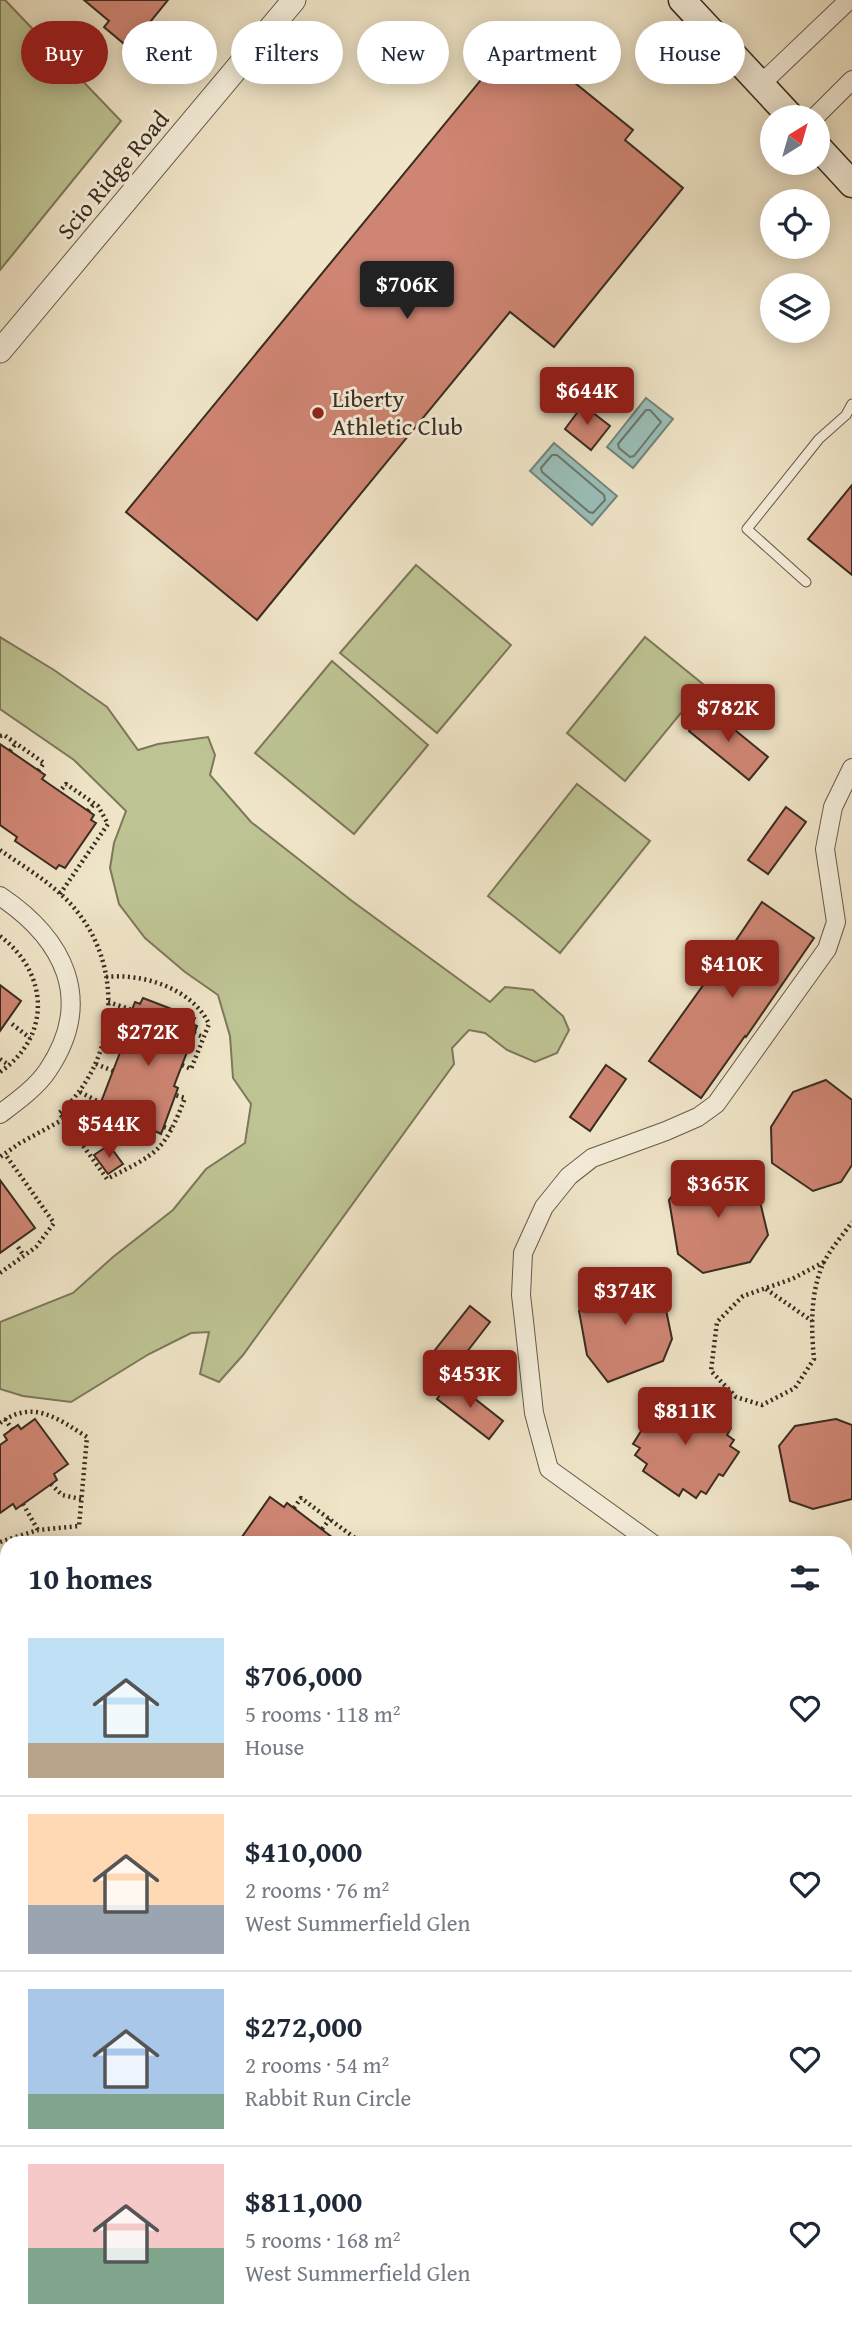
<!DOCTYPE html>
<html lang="en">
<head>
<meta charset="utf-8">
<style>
	body { margin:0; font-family:"Gentium Book Plus",serif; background:#f2f2f3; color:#1f2937; height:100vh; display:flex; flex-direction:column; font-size:26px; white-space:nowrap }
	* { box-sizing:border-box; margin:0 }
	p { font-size:23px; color:#747a83 }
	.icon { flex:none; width:38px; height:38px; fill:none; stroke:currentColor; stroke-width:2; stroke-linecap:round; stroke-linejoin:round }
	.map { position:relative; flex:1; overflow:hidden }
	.drawer { position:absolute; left:0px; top:1536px; width:852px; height:800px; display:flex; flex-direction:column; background:#fff; border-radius:21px 21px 0 0; box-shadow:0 4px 18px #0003 }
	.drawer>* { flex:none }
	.banner { position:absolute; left:21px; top:21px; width:810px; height:63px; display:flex; gap:14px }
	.needle { width:46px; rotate:37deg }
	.buttons { position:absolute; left:760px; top:105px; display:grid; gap:14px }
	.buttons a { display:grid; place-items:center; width:70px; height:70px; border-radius:50%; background:#fff; box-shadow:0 4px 18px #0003; font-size:35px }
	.price { position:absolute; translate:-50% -60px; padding:0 16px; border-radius:7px; background:#8f2418; color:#fff; font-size:23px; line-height:46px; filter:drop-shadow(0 2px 4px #0008) }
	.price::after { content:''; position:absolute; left:50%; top:42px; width:21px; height:16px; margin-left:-10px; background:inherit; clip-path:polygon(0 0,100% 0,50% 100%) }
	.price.current { background:#222; color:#fff }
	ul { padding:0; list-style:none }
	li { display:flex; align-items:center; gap:21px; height:175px; padding:0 28px }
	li+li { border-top:2px solid #e0e1e3 }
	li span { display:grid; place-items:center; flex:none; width:196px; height:140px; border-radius:0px; color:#555 }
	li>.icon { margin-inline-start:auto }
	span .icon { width:84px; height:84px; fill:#fffc; stroke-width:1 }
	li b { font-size:30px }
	h2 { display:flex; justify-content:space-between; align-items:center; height:84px; padding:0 28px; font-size:30px }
	.tag { padding:0 24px; border-radius:32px; background:#fff; box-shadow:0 4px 18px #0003; font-size:24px; line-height:63px }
	.tag.current { background:#8f2418; color:#fff }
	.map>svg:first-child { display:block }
</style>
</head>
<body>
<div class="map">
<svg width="852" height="2336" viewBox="0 0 852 2336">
	<rect width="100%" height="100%" fill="#f0e5c8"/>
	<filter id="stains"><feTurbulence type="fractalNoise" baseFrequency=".00286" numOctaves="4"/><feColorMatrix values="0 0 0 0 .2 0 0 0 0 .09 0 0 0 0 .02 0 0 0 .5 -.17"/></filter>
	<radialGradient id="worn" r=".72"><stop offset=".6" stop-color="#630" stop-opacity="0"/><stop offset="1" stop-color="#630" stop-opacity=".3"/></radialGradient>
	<g fill="#bec393" stroke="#7c785a" stroke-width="2">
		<polygon points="0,0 5,0 121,121 0,270"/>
		<polygon points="416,565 511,645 437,733 340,653"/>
		<polygon points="0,637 54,670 107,707 138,750 158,744 208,737 215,755 210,775 251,822 352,901 490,1002 505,987 533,990 563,1016 569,1030 557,1053 535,1062 507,1050 485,1033 469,1030 452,1048 454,1064 243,1355 219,1382 200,1374 209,1332 191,1333 149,1354 71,1402 23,1396 0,1389 0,1322 73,1293 113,1257 173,1210 206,1169 245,1143 251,1104 233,1078 230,1036 218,995 185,972 145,938 119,904 110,868 114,843 126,811 74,760 0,709"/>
		<polygon points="645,637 704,685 625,781 567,733"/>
		<polygon points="332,661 428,745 354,834 255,753"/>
		<polygon points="577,784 650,841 560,953 488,896"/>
		<polygon points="128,2329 334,2329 336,2336 108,2336"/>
	</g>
	<g fill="#9abfb9" stroke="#73847c" stroke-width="2">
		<polygon points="646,398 673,419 633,468 607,447"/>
		<polygon points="554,443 617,496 592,525 530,471"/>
		<polygon points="0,1735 7,1735 7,1784 0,1782 0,1766 3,1758 0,1756"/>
	</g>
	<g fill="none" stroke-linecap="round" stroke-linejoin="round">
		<g stroke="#6a766c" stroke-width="2">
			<polygon points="646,410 650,410 661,422 634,456 630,457 619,448 618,444"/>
			<polygon points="552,455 557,455 604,495 605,500 593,513 589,512 542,472 541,468"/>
		</g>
	</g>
	<g fill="#cf8573" stroke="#392c20" stroke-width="2">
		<polygon points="84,0 168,0 129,48 104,27 109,21"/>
		<polygon points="517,36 633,130 625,140 683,188 554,347 510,312 257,620 126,512"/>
		<polygon points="583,405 610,426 591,450 565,429"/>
		<polygon points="852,485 852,575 808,539"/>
		<polygon points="708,708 768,757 749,780 689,731"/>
		<polygon points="0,744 45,775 42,779 94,815 91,820 96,823 65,868 59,865 56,869 15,841 17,837 0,825"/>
		<polygon points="786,807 806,822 768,874 748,860"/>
		<polygon points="762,902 814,938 746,1037 745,1036 701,1098 649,1061 719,963 720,964"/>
		<polygon points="0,985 21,1001 0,1031"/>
		<polygon points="143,998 195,1018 192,1024 197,1026 174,1086 178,1088 161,1134 155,1131 153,1138 101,1118 104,1112 98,1110 121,1050 117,1049 135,1002 140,1004"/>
		<polygon points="606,1065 626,1079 590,1131 570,1117"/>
		<polygon points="826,1080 852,1100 852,1165 841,1182 813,1191 772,1163 771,1127 793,1092"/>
		<polygon points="109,1145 123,1164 108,1174 94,1155"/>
		<polygon points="730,1167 756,1185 768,1235 750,1262 703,1273 678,1254 669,1200 685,1178"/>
		<polygon points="0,1180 35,1228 0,1253"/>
		<polygon points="623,1276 642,1282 663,1295 672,1339 663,1361 608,1382 587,1355 579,1311 592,1285"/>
		<polygon points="470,1306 490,1322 452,1371 431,1355"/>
		<polygon points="451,1380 503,1421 489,1439 437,1399"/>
		<polygon points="687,1398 731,1428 727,1435 734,1440 730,1446 739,1452 723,1476 719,1474 706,1494 701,1491 696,1498 683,1489 679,1496 643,1471 647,1464 635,1455 640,1448 633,1444 661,1399 671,1405 675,1399 683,1404"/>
		<polygon points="35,1419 68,1464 54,1474 57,1480 16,1509 13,1504 0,1513 0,1445 7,1440 4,1435 18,1425 21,1429"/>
		<polygon points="836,1419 852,1425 852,1499 813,1509 790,1501 779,1446 795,1426"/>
		<polygon points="270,1497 284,1507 287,1503 341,1544 237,1544"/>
	</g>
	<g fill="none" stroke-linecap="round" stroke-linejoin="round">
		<g stroke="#675a4a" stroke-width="11">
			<polyline id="service" points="806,582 747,529 819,439 846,415 852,404"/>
		</g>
		<g stroke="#675a4a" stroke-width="20">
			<g id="minor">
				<polyline points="761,84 849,0"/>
				<polyline points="815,117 852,80"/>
				<path d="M0 896C64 939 95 1000 48 1070 37 1087 16 1102 0 1114"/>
				<polyline points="653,1544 549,1469 534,1413 524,1321 521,1295 523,1253 544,1207 569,1176 592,1158 666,1131 698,1117 716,1104 827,949 836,922 825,849 833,807 852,768"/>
				<polyline points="845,1565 852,1563"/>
				<polyline points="0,1584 7,1580"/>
				<polyline points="0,2207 7,2205"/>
			</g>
		</g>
		<g stroke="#675a4a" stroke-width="25">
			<polyline id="tertiary" points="0,351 294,0"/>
		</g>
		<g stroke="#392c20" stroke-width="29">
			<g id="secondary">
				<polyline points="682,0 791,117"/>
				<polyline points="817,146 852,184"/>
			</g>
		</g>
		<g stroke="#392c20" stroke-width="36">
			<g id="motorway">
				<polyline points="845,1906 852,1898"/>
				<polyline points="845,1985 852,1977"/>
				<polyline points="488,2336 494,2329"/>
				<polyline points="557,2336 563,2329"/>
			</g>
		</g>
		<g stroke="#392c20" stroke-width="4.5" stroke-dasharray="2 3.5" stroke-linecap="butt">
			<polyline points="0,736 4,735 44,763 38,771"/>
			<polyline points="10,751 16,743"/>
			<polyline points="88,811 94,804"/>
			<path d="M0 850C27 869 59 887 79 914 125 973 116 1064 59 1113L64 1119 20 1143 0 1157"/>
			<polyline points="60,894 108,824 98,806 66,784 60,791"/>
			<path d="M0 936C49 973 52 1036 0 1072"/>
			<path d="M106 977C142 973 192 988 209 1024L191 1069 182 1065"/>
			<polyline points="108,1002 132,1010"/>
			<polyline points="12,1024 30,1038"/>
			<polyline points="194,1033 203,1037"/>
			<polyline points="105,1038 120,1042"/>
			<polyline points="0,1059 9,1065"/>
			<polyline points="96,1064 113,1071"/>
			<polyline points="80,1092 101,1103"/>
			<path d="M64 1119 107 1179C158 1153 164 1152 185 1098L175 1095"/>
			<polyline points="164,1127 173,1130"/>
			<polyline points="18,1247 24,1256"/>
			<path d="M824 1262 792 1279 743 1296 717 1322 711 1371 736 1397 762 1405 795 1388 814 1359C811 1328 810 1291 824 1262 831 1248 843 1235 852 1222"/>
			<polyline points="0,1273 36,1247 54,1223 5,1154"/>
			<polyline points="766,1289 812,1321"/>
			<polyline points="5,1419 12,1429"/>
			<path d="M0 1423C33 1399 57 1418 87 1437L79 1526 38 1530 0 1542"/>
			<polyline points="51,1484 62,1495 81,1499"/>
			<polyline points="23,1504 38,1530"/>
			<polyline points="294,1508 301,1498 363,1544"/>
			<polyline points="322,1529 330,1519"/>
			<polyline points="0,1619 7,1615"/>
			<polyline points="0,1654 7,1657"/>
			<polyline points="0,2000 7,1998"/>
			<polyline points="5,2087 7,2091"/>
			<polyline points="0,2105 7,2103"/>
			<polyline points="0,2243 7,2240"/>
			<polyline points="0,2328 19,2336"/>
			<polyline points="27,2336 42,2329"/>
		</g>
		<use href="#service" stroke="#f5eedb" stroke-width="9"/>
		<use href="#minor" stroke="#f5eedb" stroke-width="18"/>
		<use href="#tertiary" stroke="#f5eedb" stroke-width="23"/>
		<use href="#secondary" stroke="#f5eedb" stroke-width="26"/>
		<use href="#motorway" stroke="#e8c284" stroke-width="33"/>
	</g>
	<circle fill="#8f2418" stroke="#f5eedb" stroke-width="2.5" cx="318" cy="413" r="7"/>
	<g text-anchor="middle" stroke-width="6" stroke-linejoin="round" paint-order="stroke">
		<g font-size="24" fill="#392c20" stroke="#f5eedb">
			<text transform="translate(113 175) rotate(-50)" y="8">Scio Ridge Road</text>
		</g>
		<g font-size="24" fill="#392c20" stroke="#f5eedb" text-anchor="start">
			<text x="332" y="407">Liberty<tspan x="332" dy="28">Athletic Club</tspan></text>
		</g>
	</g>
	<rect width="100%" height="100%" filter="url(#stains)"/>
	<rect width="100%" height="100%" fill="url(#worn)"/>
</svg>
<div class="buttons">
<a><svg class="needle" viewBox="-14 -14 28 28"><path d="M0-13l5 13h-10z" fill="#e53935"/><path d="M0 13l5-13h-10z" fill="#747a83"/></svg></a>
<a><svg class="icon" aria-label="locate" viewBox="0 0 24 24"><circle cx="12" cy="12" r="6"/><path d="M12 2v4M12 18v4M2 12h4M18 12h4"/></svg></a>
<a><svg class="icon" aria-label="layers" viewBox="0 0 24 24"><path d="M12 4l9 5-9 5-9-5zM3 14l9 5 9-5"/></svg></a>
</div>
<b class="price current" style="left:407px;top:321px">$706K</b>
<b class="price" style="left:587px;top:427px">$644K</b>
<b class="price" style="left:728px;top:744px">$782K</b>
<b class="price" style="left:732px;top:1000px">$410K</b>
<b class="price" style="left:148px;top:1068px">$272K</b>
<b class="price" style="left:109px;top:1160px">$544K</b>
<b class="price" style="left:718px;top:1220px">$365K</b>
<b class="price" style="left:625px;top:1327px">$374K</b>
<b class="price" style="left:470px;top:1410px">$453K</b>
<b class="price" style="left:685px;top:1447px">$811K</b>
<div class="banner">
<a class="tag current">Buy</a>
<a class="tag">Rent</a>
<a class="tag">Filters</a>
<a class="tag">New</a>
<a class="tag">Apartment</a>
<a class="tag">House</a>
</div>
<section class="drawer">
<h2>10 homes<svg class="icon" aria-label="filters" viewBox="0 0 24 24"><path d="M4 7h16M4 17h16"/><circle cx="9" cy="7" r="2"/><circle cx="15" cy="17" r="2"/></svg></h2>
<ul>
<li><span style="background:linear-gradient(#bfe0f5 75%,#b9a48a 0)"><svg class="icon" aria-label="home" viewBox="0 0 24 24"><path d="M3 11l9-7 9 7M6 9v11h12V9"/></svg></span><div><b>$706,000</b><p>5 rooms · 118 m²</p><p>House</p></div><svg class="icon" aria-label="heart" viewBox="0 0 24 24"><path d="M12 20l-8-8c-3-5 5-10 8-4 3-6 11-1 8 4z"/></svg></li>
<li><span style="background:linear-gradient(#ffd9b3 65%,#9aa5b1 0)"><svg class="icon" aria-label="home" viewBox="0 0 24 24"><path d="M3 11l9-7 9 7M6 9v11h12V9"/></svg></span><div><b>$410,000</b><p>2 rooms · 76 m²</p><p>West Summerfield Glen</p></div><svg class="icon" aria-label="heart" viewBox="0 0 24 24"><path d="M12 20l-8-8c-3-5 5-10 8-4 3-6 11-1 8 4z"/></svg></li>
<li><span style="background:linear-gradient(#a9c7e8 75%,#7fa58c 0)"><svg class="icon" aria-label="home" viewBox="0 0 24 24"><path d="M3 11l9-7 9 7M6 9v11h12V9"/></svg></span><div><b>$272,000</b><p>2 rooms · 54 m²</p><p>Rabbit Run Circle</p></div><svg class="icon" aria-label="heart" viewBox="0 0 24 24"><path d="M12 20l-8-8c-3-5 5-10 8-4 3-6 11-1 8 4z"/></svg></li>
<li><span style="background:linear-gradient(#f6c9c9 60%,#7fa58c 0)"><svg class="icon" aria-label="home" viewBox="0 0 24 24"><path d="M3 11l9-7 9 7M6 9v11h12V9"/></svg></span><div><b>$811,000</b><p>5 rooms · 168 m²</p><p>West Summerfield Glen</p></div><svg class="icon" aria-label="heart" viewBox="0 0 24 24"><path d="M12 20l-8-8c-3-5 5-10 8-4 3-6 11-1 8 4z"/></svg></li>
</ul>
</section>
</div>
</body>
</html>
